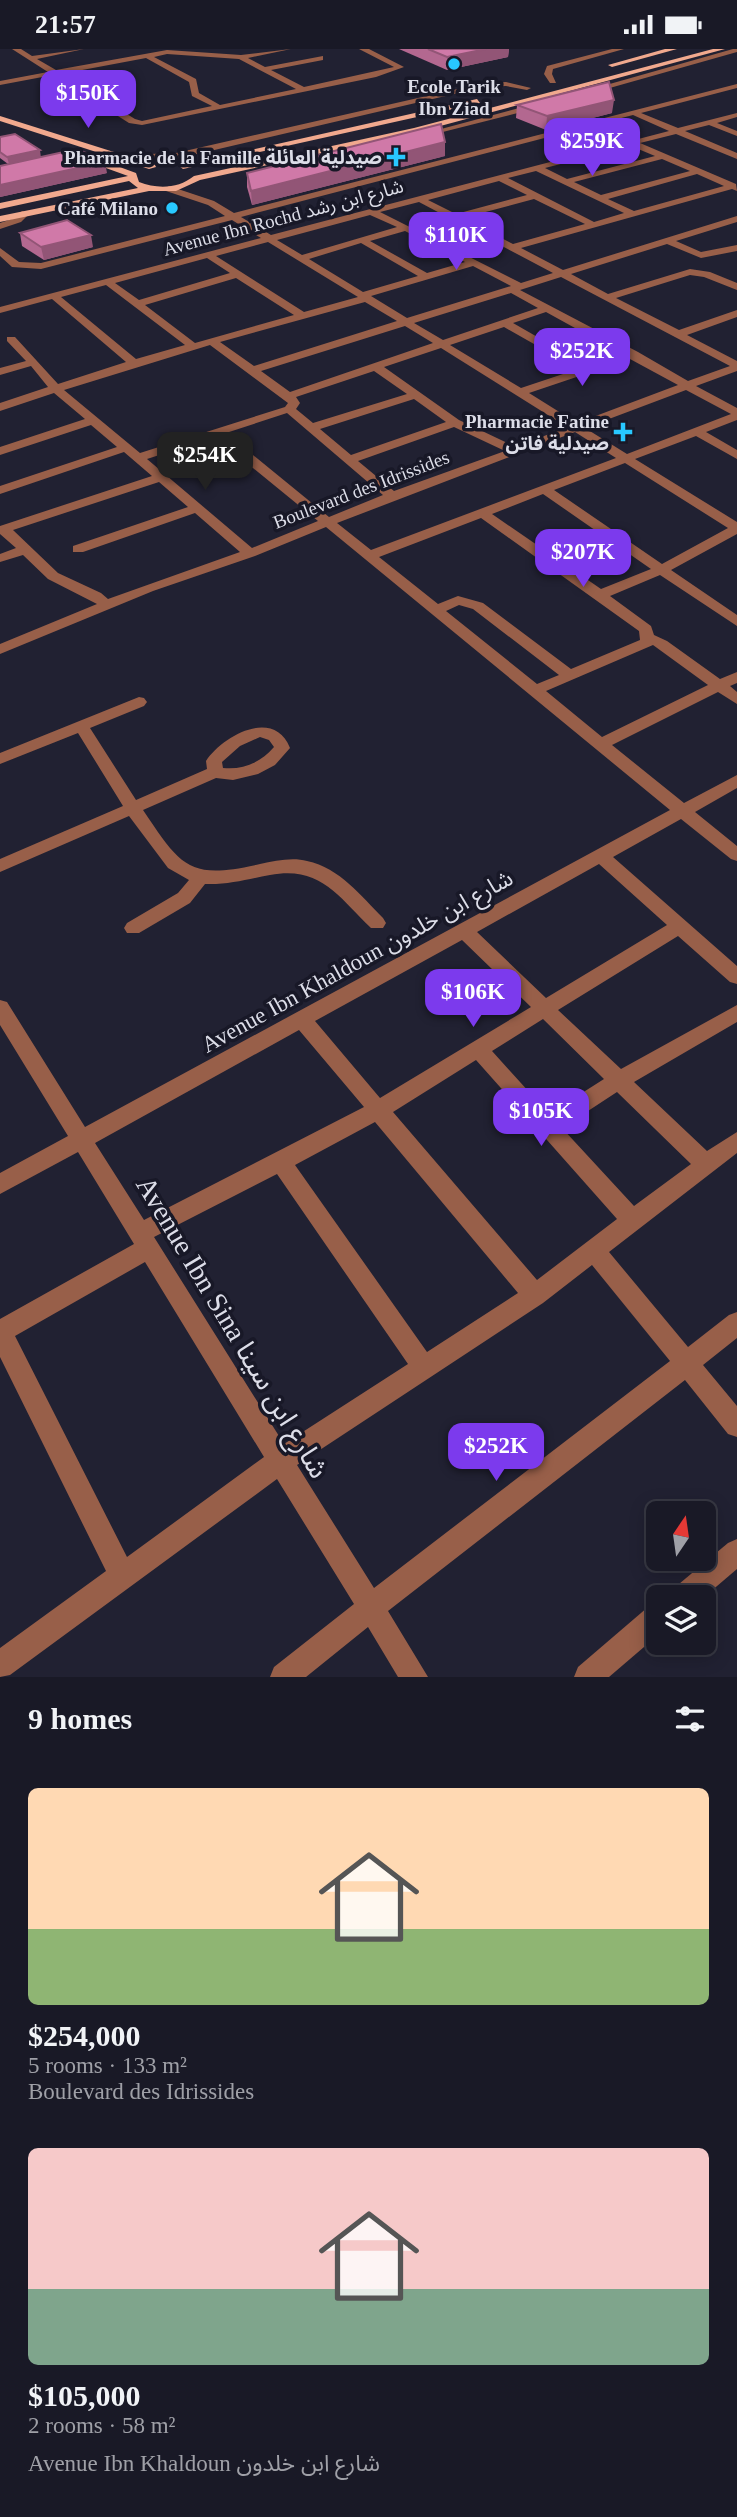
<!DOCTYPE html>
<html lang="en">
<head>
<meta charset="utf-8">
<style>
	body { margin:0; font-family:"Times New Roman","Noto Sans Arabic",serif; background:#22222e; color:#f1f3f6; height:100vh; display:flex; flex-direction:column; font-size:26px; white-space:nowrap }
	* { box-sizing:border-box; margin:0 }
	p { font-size:23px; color:#9fa0a7 }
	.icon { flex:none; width:38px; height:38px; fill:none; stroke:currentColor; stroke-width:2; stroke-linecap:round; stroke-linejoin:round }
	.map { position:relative; height:1628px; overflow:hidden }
	.drawer { display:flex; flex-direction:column; background:#191926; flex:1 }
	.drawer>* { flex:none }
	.needle { width:46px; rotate:13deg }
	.fabs { position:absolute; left:646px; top:1452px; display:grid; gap:14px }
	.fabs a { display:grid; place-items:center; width:70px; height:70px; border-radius:10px; background:#191926; box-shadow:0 4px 18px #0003,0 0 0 2px #373843; font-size:35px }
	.price { position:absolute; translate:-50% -60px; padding:0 16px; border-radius:14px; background:#7c3aed; color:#fff; font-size:23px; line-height:46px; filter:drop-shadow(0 2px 4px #0008) }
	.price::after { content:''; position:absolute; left:50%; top:42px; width:21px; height:16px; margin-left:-10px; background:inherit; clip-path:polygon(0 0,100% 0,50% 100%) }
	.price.active { background:#222; color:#fff }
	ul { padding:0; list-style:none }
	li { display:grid; align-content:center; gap:14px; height:371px; padding:0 28px }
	li span { display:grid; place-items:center; height:217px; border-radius:10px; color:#555 }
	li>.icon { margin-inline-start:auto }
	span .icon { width:126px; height:126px; fill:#fffc; stroke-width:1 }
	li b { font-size:30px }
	h2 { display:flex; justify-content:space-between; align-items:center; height:84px; padding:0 28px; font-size:30px }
	.status { display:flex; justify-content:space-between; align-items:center; height:49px; padding:0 35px; background:#191926; direction:ltr }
	.status svg { height:19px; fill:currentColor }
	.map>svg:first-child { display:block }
</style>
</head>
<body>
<div class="status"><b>21:57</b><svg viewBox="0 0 49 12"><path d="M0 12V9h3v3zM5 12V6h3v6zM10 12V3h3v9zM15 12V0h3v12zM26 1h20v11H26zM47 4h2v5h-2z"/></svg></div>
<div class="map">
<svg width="737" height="1628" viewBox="0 0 737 1628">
	<rect width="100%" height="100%" fill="#212132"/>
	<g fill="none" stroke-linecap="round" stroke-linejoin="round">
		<g fill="#985f49" fill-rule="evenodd">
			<path d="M12 0H21L32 7 84 0 37 10 56 21 167 1 241 6 291 0 248 9 265 18 323 7V11L271 21 304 38 394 18 359 0H369L404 18 376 28 142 76 129 74 53 26 0 36V32L48 23ZM167 5 239 10 296 40 220 56 199 44 196 30 154 8ZM146 9 189 33 192 47 212 57 142 72 135 70 61 25Z"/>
			<polygon points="612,0 624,0 553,20 552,25 556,34 550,34 544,25 547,17"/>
			<polygon points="733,0 737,0 737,3 592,44 585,42"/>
			<polygon points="506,33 531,39 527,41 506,37 484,38 176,110 122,112 118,109 122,106 176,104 484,34"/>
			<path d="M737 35V39L641 64 678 79 737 64V68L717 74 737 82V87L709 76 685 82 737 104V110L676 85 640 94 736 135 737 142 732 140 521 199 563 221 737 167V173L676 192 701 203 737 196V202L701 209 667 195 571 225 608 245 690 220 710 223 737 234V241L704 228 690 226 616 249 679 281 737 261V268L687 286 737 312V322L696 337 737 359V371L706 383 737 401V410L696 387 635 410 737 473V485L671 521 737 566V577L660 526 610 547 651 577 654 586 667 592 720 630 737 623V634L730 637 737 643V655L718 643 612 696 684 754 737 726V739L695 763 737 797V812L731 810 681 770 613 808 737 917V935L730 933 678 887 558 961 621 1020 737 956V973L634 1033 707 1102 737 1083V1104L609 1203 688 1298 729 1266 737 1263V1289L703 1316 737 1357V1388L728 1385 685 1331 388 1562 428 1628H398L368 1578 306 1628H270L274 1618 354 1555 277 1430 10 1626 0 1628V1599L106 1522 0 1308V1270L134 1195 78 1103 0 1145V1124L68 1087 0 976V951L7 953 85 1078 670 761 326 478 255 507 153 542 0 605V595L97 555 48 530 23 506 0 513V505L16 499 0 485V477L152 427 124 403 0 445V437L117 398 91 376 0 406V398L85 370 54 344 0 362V354L48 338 31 317 0 326V319L26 312 7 292V288H15L58 335 126 313 52 250 0 264V258L261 189 232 171 41 220 12 218 0 207V199L19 213 41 214 225 167 208 156 166 142 165 140 169 137 214 152 234 164ZM633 66 669 82 271 186 241 168ZM631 97 655 107 567 130 545 119ZM662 110 690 122 601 146 574 133ZM536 122 624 164 594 173 508 129ZM697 125 724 137 634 162 608 150ZM499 132 527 146 456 165 428 151ZM534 150 585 175 513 195 463 169ZM419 153 553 224 521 234 380 163ZM370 166 397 178 302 206 277 191ZM405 182 465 213 427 224 370 192ZM268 193 358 248 304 263 216 207ZM361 194 418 227 363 243 309 210ZM207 209 230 224 139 251 115 234ZM473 217 511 237 407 269 371 247ZM561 228 730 317 688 332 638 303 520 241ZM236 229 294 266 195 294 145 256ZM106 236 185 296 136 310 61 248ZM511 244 538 259 443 291 414 274ZM365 253 397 272 254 317 220 293ZM546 263 622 305 588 317 513 274ZM405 277 433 294 290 343 261 322ZM504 278 578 320 521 339 450 296ZM210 296 288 354 285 358 140 404 64 341ZM441 299 567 378 516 398 459 371 384 318ZM630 310 678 336 577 374 529 344ZM374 322 407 345 313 374 296 360 300 354 296 348ZM686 341 731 365 627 405 585 379ZM414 350 446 373 351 406 320 380ZM287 364 383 446 329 468 226 384ZM454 378 505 402 394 442 358 412ZM575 383 616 409 371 501 337 474ZM215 388 318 472 252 499 147 410ZM625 414 728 479 662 515 554 441ZM159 433 188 458 73 497V503H83L195 464 240 503 108 550 101 544 58 524 13 481ZM543 445 651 520 601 540 492 465ZM481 469 639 582 640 591 571 620 483 554 458 547 438 555 379 508ZM459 556 473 560 559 626 537 635 446 562ZM653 596 708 636 602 688 546 642ZM599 815 667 876 546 949 477 883ZM462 891 531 958 380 1049 315 972ZM543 970 604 1030 549 1065 492 1002ZM299 981 364 1058 144 1171 95 1094ZM476 1011 617 1170 537 1231 393 1063ZM617 1043 691 1115 634 1157 562 1079ZM375 1073 518 1244 427 1303 295 1116ZM277 1125 408 1315 284 1395 154 1188ZM145 1213 264 1408 127 1508 15 1287ZM592 1216 670 1312 374 1539 297 1416 543 1254Z"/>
			<polygon points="538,54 541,58 419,89 415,87"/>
			<polygon points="22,162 30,164 21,173 0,180 0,174 15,169"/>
			<path d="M139 648 144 649 147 653 144 657 90 679 136 751 207 720 206 712C222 687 274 658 290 699L275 716 258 725 233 731 216 729 143 761C182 819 189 831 260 815 275 812 292 808 307 812 340 819 361 847 383 869L386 874 383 879H371C339 848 320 816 270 826 248 830 228 836 205 835L190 854 139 884H127L124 879 127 874 178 844 189 831 168 819 129 767 0 823V810L123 757 78 684 0 715V704ZM260 688 269 691 274 698C260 714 243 721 223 719L222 713 240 697Z"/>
			<polygon points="737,1490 737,1520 703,1549 669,1549 673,1540 728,1494"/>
			<polygon points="658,1554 658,1586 609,1628 574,1628 578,1618 648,1558"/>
		</g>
		<g fill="#f1a98e" fill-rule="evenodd">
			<polygon points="665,0 677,0 612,18 608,16"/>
			<path d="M713 0H725L418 83 200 131 176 142H149L0 173V167L138 139 129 132 0 160V154L128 127 81 110 84 105 136 124 139 133C157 140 178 140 194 127L414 79Z"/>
			<polygon points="477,50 480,54 183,120 179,117"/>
			<polygon points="0,67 155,116 156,118 149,120 0,72"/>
		</g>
	</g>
	<g fill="#b36890">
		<polygon points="399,0 509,0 508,8 447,21"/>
		<polygon points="517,56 612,64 546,81 516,69"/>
		<polygon points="0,88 41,108 107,124 0,148 0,117 8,115 0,109"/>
		<polygon points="445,107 252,156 247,138 247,124"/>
		<polygon points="20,184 93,198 44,211 22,197"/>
	</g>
	<g fill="#925576">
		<polygon points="486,0 509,0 508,8 447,21 447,8"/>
		<polygon points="614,51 612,64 546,81 547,67"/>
		<polygon points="445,93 445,107 252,156 251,142"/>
		<polygon points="40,101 41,109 9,115 7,108"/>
		<polygon points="105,113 107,124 0,148 0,136"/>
		<polygon points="91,186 93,198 44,211 41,198"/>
	</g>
	<g fill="#d079a8" stroke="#925576" stroke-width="2">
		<polygon points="428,0 486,0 447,8"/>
		<polygon points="609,33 614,51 547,67 517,56"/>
		<polygon points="441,75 445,93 251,142 247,124"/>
		<polygon points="15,85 40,101 7,108 0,103 0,88"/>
		<polygon points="77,100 105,113 0,136 0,117"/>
		<polygon points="67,171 91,186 41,198 20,184"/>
	</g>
	<g fill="#28c8ff" stroke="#181827" stroke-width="2.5">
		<circle cx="454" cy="15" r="7"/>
		<path d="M392.5 97.5h7v7h7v7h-7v7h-7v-7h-7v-7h7z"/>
		<circle cx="172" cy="159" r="7"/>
		<path d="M619.5 372.5h7v7h7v7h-7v7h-7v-7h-7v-7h7z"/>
	</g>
	<g text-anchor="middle" stroke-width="7" stroke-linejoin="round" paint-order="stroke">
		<g font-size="19" font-weight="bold" fill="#dcdde8" stroke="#181827" text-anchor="end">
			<text x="454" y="44" text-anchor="middle">Ecole Tarik<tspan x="454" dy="22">Ibn Ziad</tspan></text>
			<text x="382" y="115">Pharmacie de la Famille صيدلية العائلة</text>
			<text x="158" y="166">Café Milano</text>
			<text x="609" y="379">Pharmacie Fatine<tspan x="609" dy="22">صيدلية فاتن</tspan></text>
		</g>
		<g font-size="19" fill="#dcdde8" stroke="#181827">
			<text transform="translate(283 168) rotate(-15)" y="7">Avenue Ibn Rochd شارع ابن رشد</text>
			<text transform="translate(361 440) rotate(-21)" y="7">Boulevard des Idrissides</text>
		</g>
		<g font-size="23" fill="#dcdde8" stroke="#181827">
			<text transform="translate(357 912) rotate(-29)" y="8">Avenue Ibn Khaldoun شارع ابن خلدون</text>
		</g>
		<g font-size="28" fill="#dcdde8" stroke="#181827">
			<text transform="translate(233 1278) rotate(59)" y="10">Avenue Ibn Sina شارع ابن سينا</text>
		</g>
	</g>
</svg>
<div class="fabs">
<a><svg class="needle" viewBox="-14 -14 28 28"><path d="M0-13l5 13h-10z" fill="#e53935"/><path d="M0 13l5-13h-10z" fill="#9fa0a7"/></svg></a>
<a><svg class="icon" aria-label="layers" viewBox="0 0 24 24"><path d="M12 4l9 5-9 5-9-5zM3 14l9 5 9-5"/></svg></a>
</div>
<b class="price" style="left:88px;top:81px">$150K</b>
<b class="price" style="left:592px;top:129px">$259K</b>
<b class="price" style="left:456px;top:223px">$110K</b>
<b class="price" style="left:582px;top:339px">$252K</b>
<b class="price active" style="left:205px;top:443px">$254K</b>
<b class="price" style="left:583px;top:540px">$207K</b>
<b class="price" style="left:473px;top:980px">$106K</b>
<b class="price" style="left:541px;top:1099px">$105K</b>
<b class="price" style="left:496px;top:1434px">$252K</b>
</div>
<section class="drawer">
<h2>9 homes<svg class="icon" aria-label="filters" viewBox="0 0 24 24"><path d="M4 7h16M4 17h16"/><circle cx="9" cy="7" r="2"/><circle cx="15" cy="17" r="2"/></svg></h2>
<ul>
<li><span style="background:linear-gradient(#ffd9b3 65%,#8fb573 0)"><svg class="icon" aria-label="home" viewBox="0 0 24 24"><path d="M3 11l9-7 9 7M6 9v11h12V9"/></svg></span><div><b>$254,000</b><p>5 rooms · 133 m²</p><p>Boulevard des Idrissides</p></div></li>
<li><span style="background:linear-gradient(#f6c9c9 65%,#7fa58c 0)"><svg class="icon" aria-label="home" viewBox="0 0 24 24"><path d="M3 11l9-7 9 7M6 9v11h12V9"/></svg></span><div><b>$105,000</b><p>2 rooms · 58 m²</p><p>Avenue Ibn Khaldoun شارع ابن خلدون</p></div></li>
</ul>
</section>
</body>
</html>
